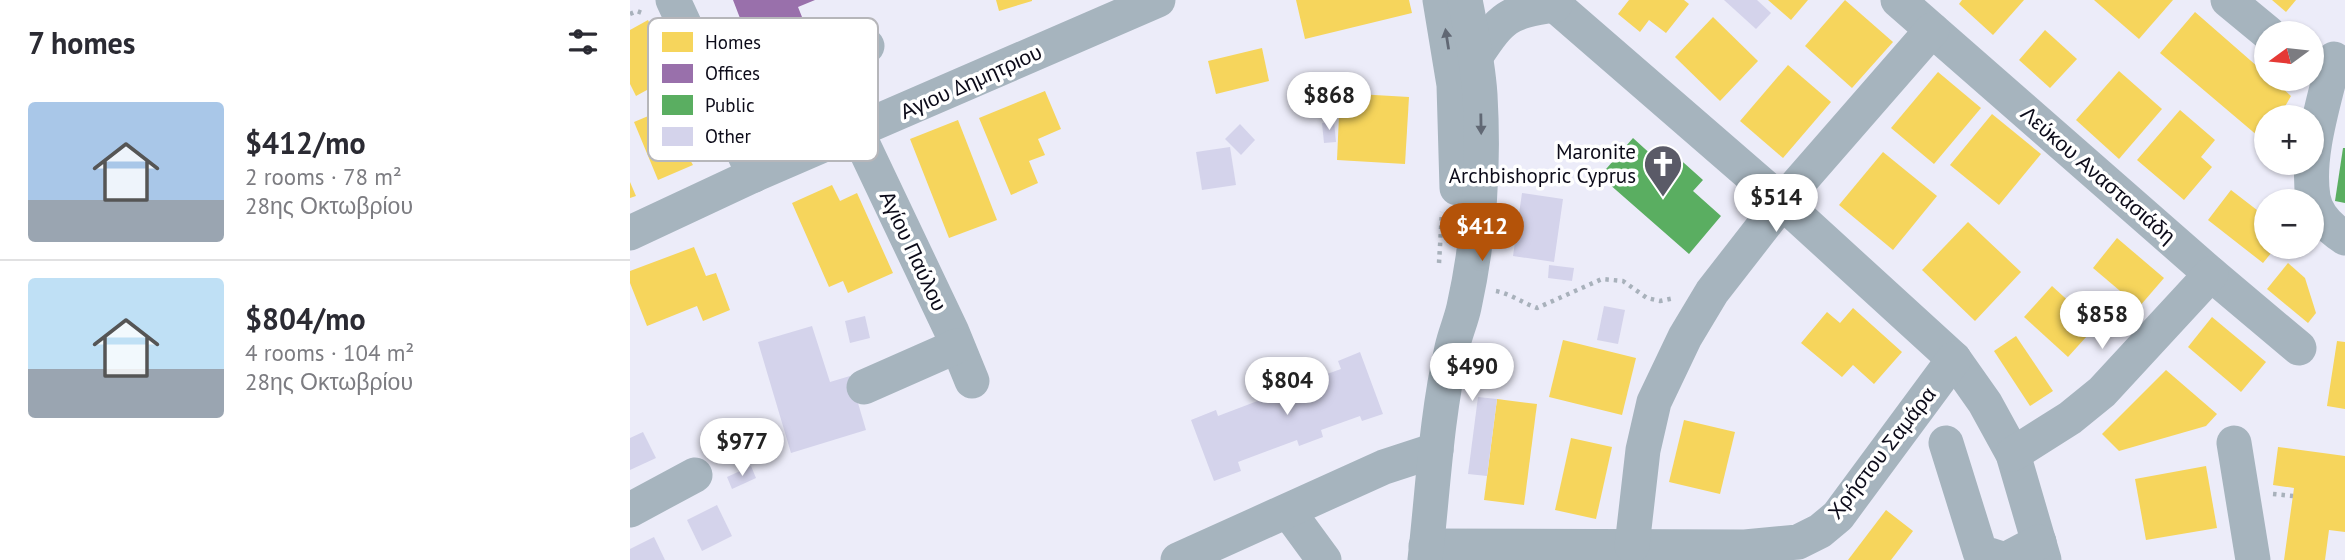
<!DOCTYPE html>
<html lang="en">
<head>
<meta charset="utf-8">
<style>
	body { margin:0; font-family:"PT Sans",sans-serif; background:#f2f2f3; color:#2b2b33; height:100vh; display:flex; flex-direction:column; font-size:26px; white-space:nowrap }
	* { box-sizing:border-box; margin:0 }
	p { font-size:23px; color:#7c7c81 }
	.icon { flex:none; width:38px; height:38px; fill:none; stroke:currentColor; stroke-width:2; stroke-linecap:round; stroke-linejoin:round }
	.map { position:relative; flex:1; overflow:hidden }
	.drawer { display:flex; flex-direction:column; background:#fff; width:630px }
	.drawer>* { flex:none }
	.needle { width:46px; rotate:255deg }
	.tools { position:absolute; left:1624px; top:21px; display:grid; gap:14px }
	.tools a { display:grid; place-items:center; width:70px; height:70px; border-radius:50%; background:#fff; box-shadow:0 2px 5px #0004; font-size:35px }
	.price { position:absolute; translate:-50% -60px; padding:0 16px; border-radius:24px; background:#fff; color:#222; font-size:23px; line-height:46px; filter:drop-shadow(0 2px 4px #0008) }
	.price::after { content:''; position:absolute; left:50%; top:42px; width:21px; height:16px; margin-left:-10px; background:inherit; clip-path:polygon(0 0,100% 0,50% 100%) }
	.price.current { background:#b45309; color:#fff }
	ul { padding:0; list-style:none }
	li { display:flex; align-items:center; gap:21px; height:175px; padding:0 28px }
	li+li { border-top:2px solid #e1e1e2 }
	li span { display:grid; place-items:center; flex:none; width:196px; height:140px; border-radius:7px; color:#555 }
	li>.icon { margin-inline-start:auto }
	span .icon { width:84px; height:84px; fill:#fffc; stroke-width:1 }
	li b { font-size:30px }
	h2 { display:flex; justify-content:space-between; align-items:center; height:84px; padding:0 28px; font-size:30px }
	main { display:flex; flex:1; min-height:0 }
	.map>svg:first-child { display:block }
</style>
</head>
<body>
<main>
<section class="drawer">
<h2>7 homes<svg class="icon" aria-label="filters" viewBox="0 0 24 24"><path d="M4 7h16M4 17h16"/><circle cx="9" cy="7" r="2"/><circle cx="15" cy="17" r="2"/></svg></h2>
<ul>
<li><span style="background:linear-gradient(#a9c7e8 70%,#9aa5b1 0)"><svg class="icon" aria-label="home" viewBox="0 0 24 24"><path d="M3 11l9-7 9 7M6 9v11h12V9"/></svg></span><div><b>$412/mo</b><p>2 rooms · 78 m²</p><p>28ης Οκτωβρίου</p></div></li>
<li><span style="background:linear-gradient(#bfe0f5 65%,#9aa5b1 0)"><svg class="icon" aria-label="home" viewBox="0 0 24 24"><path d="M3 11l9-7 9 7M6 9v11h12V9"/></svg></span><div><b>$804/mo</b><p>4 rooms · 104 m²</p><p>28ης Οκτωβρίου</p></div></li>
</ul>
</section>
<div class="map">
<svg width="1715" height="560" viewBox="0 0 1715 560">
	<rect width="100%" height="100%" fill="#ececf9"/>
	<g fill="#f6d55c">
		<polygon points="366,0 402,0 402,1 369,11"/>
		<polygon points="666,0 779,0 782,13 675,39"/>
		<polygon points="999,0 1054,0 1059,4 1036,33 1019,20 1010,32 988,14"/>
		<polygon points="1138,0 1178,0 1161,20"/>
		<polygon points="1215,0 1263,42 1222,88 1175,46"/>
		<polygon points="1332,0 1394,0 1363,35 1329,4"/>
		<polygon points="1464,0 1543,0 1509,39"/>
		<polygon points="1642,0 1666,0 1656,12"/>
		<polygon points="1565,12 1636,74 1636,79 1642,79 1661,96 1649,117 1636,117 1635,142 1530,53"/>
		<polygon points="1083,17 1128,61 1090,101 1045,57"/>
		<polygon points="18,20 46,74 6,96 0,84 0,30"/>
		<polygon points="1415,30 1447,59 1420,88 1389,60"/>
		<polygon points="632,48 639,81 586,94 578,61"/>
		<polygon points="1158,65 1201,102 1153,158 1110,121"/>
		<polygon points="1489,71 1532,109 1489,159 1446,120"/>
		<polygon points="1308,72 1351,108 1304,164 1261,128"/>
		<polygon points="415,91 431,129 408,139 415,155 399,161 408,183 381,195 349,118"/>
		<polygon points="710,93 779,97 775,164 707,160"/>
		<polygon points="54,101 75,151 59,158 63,165 28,180 4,122"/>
		<polygon points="1550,110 1585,140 1571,157 1582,167 1554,200 1507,160"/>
		<polygon points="1362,114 1411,154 1369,205 1320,165"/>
		<polygon points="328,120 367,220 319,238 280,139"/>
		<polygon points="1253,152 1307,196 1263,250 1209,205"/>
		<polygon points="0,182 6,196 0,198"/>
		<polygon points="202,185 210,201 227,193 263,273 218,293 213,281 199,287 162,203"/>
		<polygon points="1601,190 1636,217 1636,247 1646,247 1633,263 1578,220"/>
		<polygon points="1338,222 1391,272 1345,321 1292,270"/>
		<polygon points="1487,238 1534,278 1509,307 1463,268"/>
		<polygon points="64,247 76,276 86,273 100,310 73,321 67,306 17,326 0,283 0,271"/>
		<polygon points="1658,263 1675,278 1686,313 1678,323 1637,289"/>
		<polygon points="1422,286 1466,326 1438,357 1394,317"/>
		<polygon points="1223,308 1272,352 1244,384 1223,365 1212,377 1171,343 1197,312 1210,323"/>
		<polygon points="1582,317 1636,362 1611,392 1558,347"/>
		<polygon points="1386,336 1423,391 1400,406 1364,351"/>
		<polygon points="933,340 1006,358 992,415 919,397"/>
		<polygon points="1707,341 1715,342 1715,409 1697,406"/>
		<polygon points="1536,370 1587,414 1576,426 1489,451 1472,434"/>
		<polygon points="867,399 907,404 894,505 854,500"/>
		<polygon points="1054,420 1105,432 1090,494 1039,482"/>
		<polygon points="941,438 982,447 966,519 925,510"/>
		<polygon points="1648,447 1715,456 1715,532 1699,530 1695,560 1654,560 1664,488 1643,485"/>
		<polygon points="1576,466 1587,528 1516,540 1505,479"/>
		<polygon points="1256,510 1283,531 1261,560 1218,560"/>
	</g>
	<polygon fill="#9970ab" points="103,0 185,0 168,7 178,32 149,43 158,68 133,78"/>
	<g fill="#5aae61">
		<polygon points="1003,138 1025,158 1035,146 1073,180 1063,191 1091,216 1059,254 970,176"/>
		<polygon points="1713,148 1715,148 1715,203 1705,201"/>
	</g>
	<g fill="#d4d3eb">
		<polygon points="1094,0 1127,0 1141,13 1126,29"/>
		<polygon points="704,121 706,142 694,143 692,123"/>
		<polygon points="610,124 625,140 611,155 595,139"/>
		<polygon points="600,147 606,185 572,190 566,152"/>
		<polygon points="892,193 933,199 924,262 883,256"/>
		<polygon points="919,265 944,268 942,281 918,278"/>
		<polygon points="974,306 995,310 988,344 967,340"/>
		<polygon points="235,316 240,338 220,343 215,321"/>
		<polygon points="182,326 200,382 220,376 236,430 161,453 128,342"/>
		<polygon points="730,352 753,414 732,421 730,416 691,430 693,437 669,446 667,440 608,462 611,471 584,481 561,420 586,410 588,416 646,394 644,386 669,377 672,383 711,369 708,361"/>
		<polygon points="848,397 867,399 857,476 838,474"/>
		<polygon points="13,432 26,458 0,470 0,438"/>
		<polygon points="121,466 126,478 102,489 97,477"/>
		<polygon points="87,505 102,536 72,551 57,520"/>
		<polygon points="24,537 35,560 0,560 0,549"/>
	</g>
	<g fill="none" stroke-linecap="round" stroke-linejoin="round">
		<g stroke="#a8b1bb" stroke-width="4.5" stroke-dasharray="3.5 5" stroke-linecap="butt">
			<polyline points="0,14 7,11 15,14"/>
			<polyline points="809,263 812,212"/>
			<path d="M866 291C881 294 893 303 907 308L972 279 993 281 1017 298 1030 301 1044 298"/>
			<polyline points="1643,494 1663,496"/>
		</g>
		<g stroke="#a6b4be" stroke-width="35">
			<polyline points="43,0 124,175"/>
			<polyline points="810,0 824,85 827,188"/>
			<polyline points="919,0 1152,202 1324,359 1355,403 1383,454 1414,560"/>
			<polyline points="1268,0 1581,274 1669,348"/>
			<polyline points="1598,0 1638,33"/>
			<path d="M846 56C872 17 877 12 925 5"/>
			<path d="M1704 59C1695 100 1676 154 1683 197 1686 215 1701 229 1715 238"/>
			<polyline points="93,107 237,46"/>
			<polyline points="227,132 322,332 342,381"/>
			<polyline points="0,233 124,175 528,0"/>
			<polyline points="234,387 327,346"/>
			<polyline points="1316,443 1350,552 1375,560 1409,542"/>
			<polyline points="1604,443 1623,560"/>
			<polyline points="1383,454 1440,418 1472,392 1581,274"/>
			<polyline points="0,510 65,475"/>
			<polyline points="658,511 694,560"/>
			<polyline points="796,546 1115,547 1168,542 1190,531 1208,516 1324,359"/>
			<polyline points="1002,546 1013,450 1024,402 1055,337 1082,292 1152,202 1302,30"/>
			<polyline points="548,560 754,467 806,450"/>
			<path d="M795 560C803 490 806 418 822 348 825 334 831 321 834 307 849 239 854 164 850 95 848 63 841 31 835 0"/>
		</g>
	</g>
	<defs><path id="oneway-solid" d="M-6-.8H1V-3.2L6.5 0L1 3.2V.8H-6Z" transform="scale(1.75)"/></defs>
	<g fill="#616874">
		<use href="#oneway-solid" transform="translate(817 39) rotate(-99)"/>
		<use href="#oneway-solid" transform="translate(851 124) rotate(89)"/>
	</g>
	<defs>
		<g id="church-pin" transform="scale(2.0125)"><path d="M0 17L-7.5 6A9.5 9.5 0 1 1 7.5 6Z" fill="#5a5a67" stroke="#fff"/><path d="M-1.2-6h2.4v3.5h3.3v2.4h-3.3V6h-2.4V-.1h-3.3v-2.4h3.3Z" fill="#fff"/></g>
	</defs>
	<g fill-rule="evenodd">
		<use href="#church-pin" x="1033" y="164"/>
	</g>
	<g text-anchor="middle" stroke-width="7" stroke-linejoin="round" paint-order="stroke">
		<g font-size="21" fill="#0c0b19" stroke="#fff">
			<text transform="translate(341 82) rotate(-24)" y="7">Αγιου Δημητριου</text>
			<text transform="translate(1468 175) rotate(41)" y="7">Λεύκου Αναστασιάδη</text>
			<text transform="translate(283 251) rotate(65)" y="7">Αγίου Παύλου</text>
			<text transform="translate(1252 453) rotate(-52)" y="7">Χρήστου Σαμάρα</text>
		</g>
		<g font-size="21" fill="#0c0b19" stroke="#fff" text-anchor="end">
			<text x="1006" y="159">Maronite<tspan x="1006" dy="24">Archbishopric Cyprus</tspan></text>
		</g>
	</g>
	<rect x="18" y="18" width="230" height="143" rx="10" fill="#fff" stroke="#b6b6ba" stroke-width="2"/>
	<rect x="32" y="32" width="31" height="20" fill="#f6d55c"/>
	<rect x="32" y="64" width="31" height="19" fill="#9970ab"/>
	<rect x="32" y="95" width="31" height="20" fill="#5aae61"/>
	<rect x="32" y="127" width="31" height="19" fill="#d4d3eb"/>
	<g font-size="19" fill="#0c0b19">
		<text x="75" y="49">Homes</text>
		<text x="75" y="80">Offices</text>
		<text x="75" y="112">Public</text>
		<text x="75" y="143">Other</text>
	</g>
</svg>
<div class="tools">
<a><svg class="needle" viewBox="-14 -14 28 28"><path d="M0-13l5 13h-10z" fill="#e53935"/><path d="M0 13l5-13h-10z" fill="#7c7c81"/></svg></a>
<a>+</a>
<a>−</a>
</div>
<b class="price" style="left:699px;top:132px">$868</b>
<b class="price" style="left:1146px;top:234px">$514</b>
<b class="price current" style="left:852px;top:263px">$412</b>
<b class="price" style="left:1472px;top:351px">$858</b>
<b class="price" style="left:842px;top:403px">$490</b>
<b class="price" style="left:657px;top:417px">$804</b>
<b class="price" style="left:112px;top:478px">$977</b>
</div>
</main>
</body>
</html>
